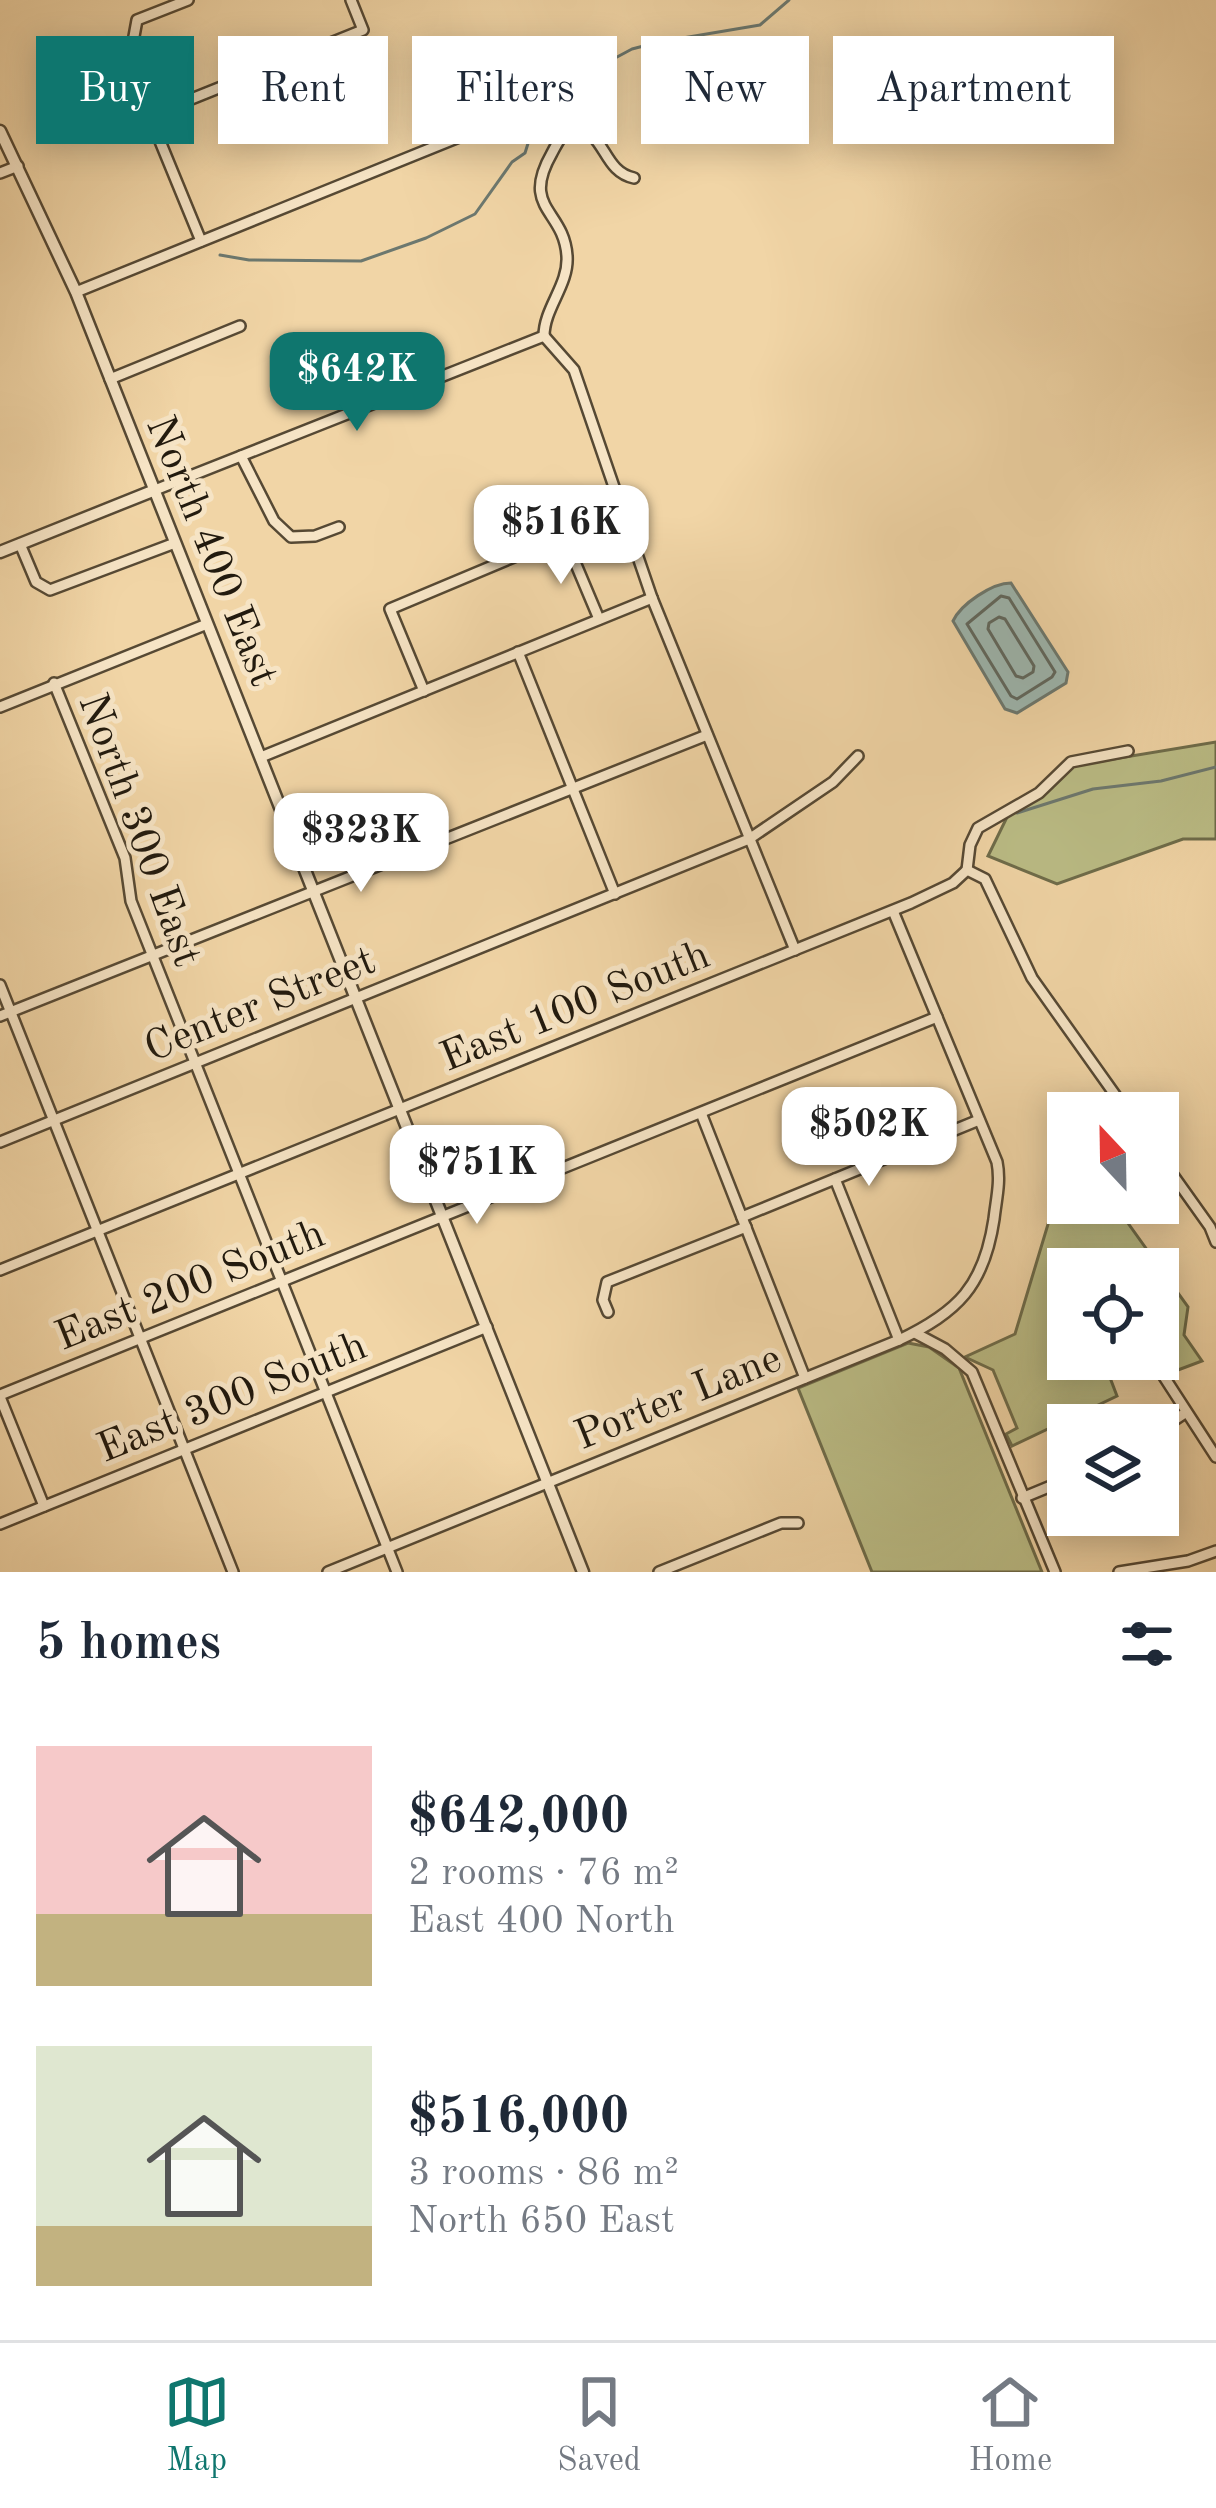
<!DOCTYPE html>
<html lang="en">
<head>
<meta charset="utf-8">
<style>
	body { margin:0; font-family:"Old Standard TT",serif; background:#f2f2f3; color:#1f2937; height:100vh; display:flex; flex-direction:column; font-size:45px; white-space:nowrap }
	* { box-sizing:border-box; margin:0 }
	p { font-size:39px; color:#747a83 }
	.icon { flex:none; width:66px; height:66px; fill:none; stroke:currentColor; stroke-width:2; stroke-linecap:round; stroke-linejoin:round }
	.map { position:relative; height:1572px; overflow:hidden }
	.drawer { display:flex; flex-direction:column; background:#fff; flex:1 }
	.drawer>* { flex:none }
	.guide { position:absolute; left:36px; top:36px; width:1146px; height:108px; display:flex; gap:24px }
	.needle { width:78px; rotate:338deg }
	.fabs { position:absolute; left:1047px; top:1092px; display:grid; gap:24px }
	.fabs a { display:grid; place-items:center; width:132px; height:132px; border-radius:0px; background:#fff; box-shadow:0 6px 30px #0003; font-size:60px }
	.price { position:absolute; translate:-50% -102px; padding:0 27px; border-radius:24px; background:#fff; color:#222; font-size:39px; line-height:78px; filter:drop-shadow(0 3px 6px #0008) }
	.price::after { content:''; position:absolute; left:50%; top:72px; width:36px; height:27px; margin-left:-18px; background:inherit; clip-path:polygon(0 0,100% 0,50% 100%) }
	.price.current { background:#0f766e; color:#fff }
	ul { padding:0; list-style:none }
	li { display:flex; align-items:center; gap:36px; height:300px; padding:0 36px }
	li span { display:grid; place-items:center; flex:none; width:336px; height:240px; border-radius:0px; color:#555 }
	li>.icon { margin-inline-start:auto }
	span .icon { width:144px; height:144px; fill:#fffc; stroke-width:1 }
	li b { font-size:51px }
	h2 { display:flex; justify-content:space-between; align-items:center; height:144px; padding:0 36px; font-size:51px }
	.chip { padding:0 42px; border-radius:0px; background:#fff; box-shadow:0 6px 30px #0003; font-size:42px; line-height:108px }
	.chip.current { background:#0f766e; color:#fff }
	.menu { display:flex; justify-content:space-around; align-items:center; height:168px; border-top:3px solid #e0e1e3; background:#fff; font-size:33px; color:#747a83 }
	.menu a { display:grid; justify-items:center; gap:6px }
	.menu .current { color:#0f766e }
	.map>svg:first-child { display:block }
</style>
</head>
<body>
<div class="map">
<svg width="1216" height="1572" viewBox="0 0 1216 1572">
	<rect width="100%" height="100%" fill="#f1d5a6"/>
	<filter id="stains"><feTurbulence type="fractalNoise" baseFrequency=".00167" numOctaves="4"/><feColorMatrix values="0 0 0 0 .2 0 0 0 0 .09 0 0 0 0 .02 0 0 0 .5 -.17"/></filter>
	<radialGradient id="worn" r=".72"><stop offset=".6" stop-color="#630" stop-opacity="0"/><stop offset="1" stop-color="#630" stop-opacity=".3"/></radialGradient>
	<g fill="#bbbd86" stroke="#6e6c4a" stroke-width="3">
		<polygon points="1216,742 1216,839 1183,839 1057,884 988,856 1010,811 1065,767"/>
		<polygon points="1064,1171 1068,1174 1068,1203 1104,1203 1125,1219 1188,1307 1184,1335 1202,1361 1170,1373 1162,1353 1158,1354 1158,1269 1068,1269 1068,1359 1147,1359 1109,1375 1117,1396 1012,1446 1006,1434 1017,1428 993,1370 965,1357 1015,1334"/>
		<polygon points="908,1343 929,1347 959,1368 1042,1572 872,1572 798,1388"/>
	</g>
	<path fill="#9db7b0" stroke="#6c786f" stroke-width="3" d="M1011 583 1068 672 1066 683 1017 713 1005 709 953 621C961 604 992 583 1011 583Z"/>
	<g fill="none" stroke-linecap="round" stroke-linejoin="round">
		<g stroke="#60685f" stroke-width="3">
			<polygon points="1001,596 1009,598 1055,672 1052,677 1017,699 1011,696 967,624"/>
			<polygon points="999,617 1005,619 1034,666 1033,672 1023,678 1016,676 988,629 989,623"/>
		</g>
		<g stroke="#6c786f" stroke-width="3">
			<polyline points="220,255 249,260 361,261 426,238 475,214 512,162 525,153 536,118 559,98 583,85 604,64 632,49 659,42 760,25 789,0"/>
			<polyline points="1017,813 1093,789 1161,781 1216,767"/>
		</g>
		<g stroke="#564934" stroke-width="14">
			<g id="minor">
				<polyline points="188,0 137,20 130,58 132,73 201,241"/>
				<polyline points="149,116 363,30 351,0"/>
				<polyline points="0,173 18,166"/>
				<polyline points="76,292 464,135"/>
				<polyline points="544,336 574,370 652,598 795,950"/>
				<path d="M544 336C544 308 569 285 567 256 564 209 520 209 552 153 559 140 562 132 576 127 606 133 603 172 634 178"/>
				<polyline points="110,379 240,326"/>
				<polyline points="241,456 274,521 291,537 315,536 339,527"/>
				<polyline points="155,490 544,336"/>
				<polyline points="20,544 36,582 50,590 175,543"/>
				<polyline points="518,652 615,894"/>
				<polyline points="54,683 125,858 131,901 397,1572"/>
				<polyline points="424,691 390,609 564,536 599,619"/>
				<polyline points="0,707 207,624"/>
				<polyline points="261,757 652,598"/>
				<polyline points="967,870 985,879 1032,978 1128,1113"/>
				<polyline points="967,870 970,845 978,828 1039,793 1071,762 1128,751"/>
				<polyline points="0,985 233,1572"/>
				<polyline points="0,1016 707,735"/>
				<polyline points="701,1113 805,1378"/>
				<polyline points="0,1142 749,839 833,782 858,756"/>
				<polyline points="1158,1154 1210,1227 1216,1242"/>
				<polyline points="835,1179 899,1340"/>
				<polyline points="742,1217 979,1120"/>
				<polyline points="0,1270 911,903 953,883 967,870"/>
				<polyline points="608,1312 603,1300 607,1282 746,1227"/>
				<polyline points="915,1333 945,1349 972,1372 1055,1572"/>
				<polyline points="1159,1369 1216,1457"/>
				<polyline points="0,1395 937,1017"/>
				<polyline points="0,1397 44,1506"/>
				<polyline points="1158,1431 1185,1413"/>
				<polyline points="1022,1498 1068,1479"/>
				<polyline points="0,1524 487,1327"/>
				<path d="M328 1572 899 1340C958 1312 984 1286 994 1219 996 1200 1001 1182 997 1162L893 911"/>
				<polyline points="659,1572 781,1523 798,1523"/>
				<polyline points="1119,1572 1188,1561 1216,1551"/>
			</g>
		</g>
		<g stroke="#564934" stroke-width="15">
			<g id="tertiary">
				<polyline points="0,131 76,292 583,1572"/>
				<polyline points="0,552 155,490"/>
			</g>
		</g>
		<use href="#minor" stroke="#f6e4c5" stroke-width="9"/>
		<use href="#tertiary" stroke="#f6e4c5" stroke-width="10"/>
	</g>
	<g text-anchor="middle" stroke-width="10" stroke-linejoin="round" paint-order="stroke">
		<g font-size="42" fill="#221a0e" stroke="#f6e4c5">
			<text transform="translate(214 550) rotate(68)" y="15">North 400 East</text>
			<text transform="translate(142 829) rotate(70)" y="15">North 300 East</text>
			<text transform="translate(259 1002) rotate(-22)" y="15">Center Street</text>
			<text transform="translate(574 1004) rotate(-22)" y="15">East 100 South</text>
			<text transform="translate(189 1283) rotate(-22)" y="15">East 200 South</text>
			<text transform="translate(231 1395) rotate(-22)" y="15">East 300 South</text>
			<text transform="translate(677 1395) rotate(-22)" y="15">Porter Lane</text>
		</g>
	</g>
	<rect width="100%" height="100%" filter="url(#stains)"/>
	<rect width="100%" height="100%" fill="url(#worn)"/>
</svg>
<div class="fabs">
<a><svg class="needle" viewBox="-14 -14 28 28"><path d="M0-13l5 13h-10z" fill="#e53935"/><path d="M0 13l5-13h-10z" fill="#747a83"/></svg></a>
<a><svg class="icon" aria-label="locate" viewBox="0 0 24 24"><circle cx="12" cy="12" r="6"/><path d="M12 2v4M12 18v4M2 12h4M18 12h4"/></svg></a>
<a><svg class="icon" aria-label="layers" viewBox="0 0 24 24"><path d="M12 4l9 5-9 5-9-5zM3 14l9 5 9-5"/></svg></a>
</div>
<b class="price current" style="left:357px;top:434px">$642K</b>
<b class="price" style="left:561px;top:587px">$516K</b>
<b class="price" style="left:361px;top:895px">$323K</b>
<b class="price" style="left:869px;top:1189px">$502K</b>
<b class="price" style="left:477px;top:1227px">$751K</b>
<div class="guide">
<a class="chip current">Buy</a>
<a class="chip">Rent</a>
<a class="chip">Filters</a>
<a class="chip">New</a>
<a class="chip">Apartment</a>
</div>
</div>
<section class="drawer">
<h2>5 homes<svg class="icon" aria-label="filters" viewBox="0 0 24 24"><path d="M4 7h16M4 17h16"/><circle cx="9" cy="7" r="2"/><circle cx="15" cy="17" r="2"/></svg></h2>
<ul>
<li><span style="background:linear-gradient(#f6c9c9 70%,#c2b280 0)"><svg class="icon" aria-label="home" viewBox="0 0 24 24"><path d="M3 11l9-7 9 7M6 9v11h12V9"/></svg></span><div><b>$642,000</b><p>2 rooms · 76 m²</p><p>East 400 North</p></div></li>
<li><span style="background:linear-gradient(#dfe7d0 75%,#c2b280 0)"><svg class="icon" aria-label="home" viewBox="0 0 24 24"><path d="M3 11l9-7 9 7M6 9v11h12V9"/></svg></span><div><b>$516,000</b><p>3 rooms · 86 m²</p><p>North 650 East</p></div></li>
</ul>
</section>
<nav class="menu">
<a class="current"><svg class="icon" aria-label="map" viewBox="0 0 24 24"><path d="M3 6l6-2 6 2 6-2v14l-6 2-6-2-6 2zM9 4v14M15 6v14"/></svg>Map</a>
<a><svg class="icon" aria-label="saved" viewBox="0 0 24 24"><path d="M7 4h10v16l-5-4-5 4z"/></svg>Saved</a>
<a><svg class="icon" aria-label="home" viewBox="0 0 24 24"><path d="M3 11l9-7 9 7M6 9v11h12V9"/></svg>Home</a>
</nav>
</body>
</html>
